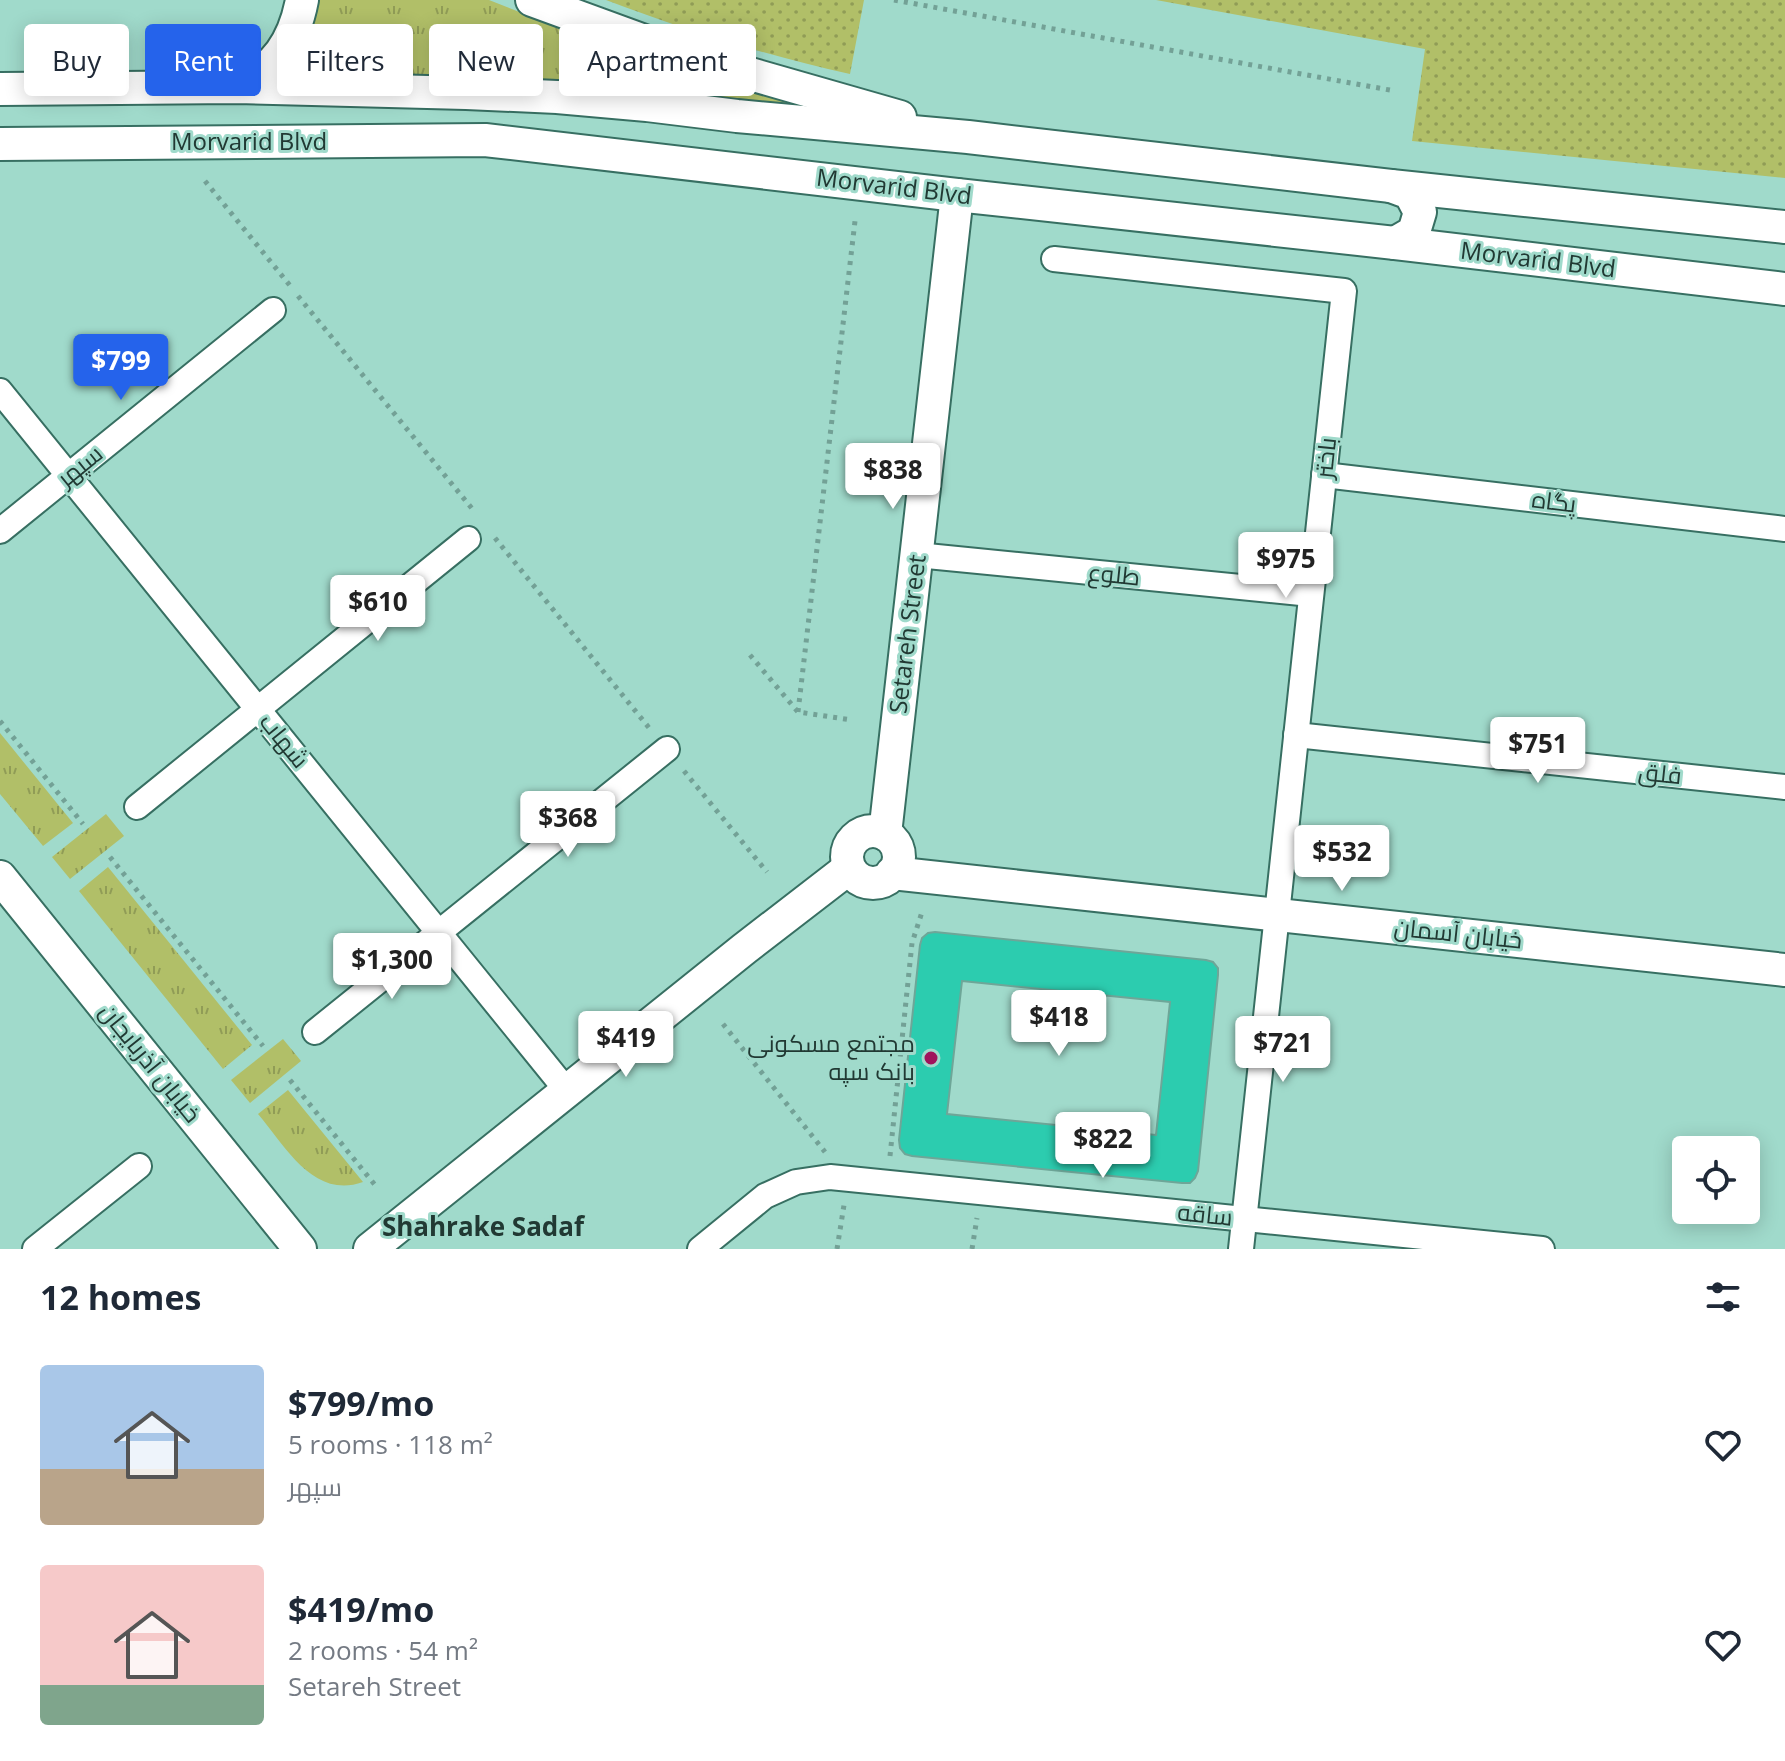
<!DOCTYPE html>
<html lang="en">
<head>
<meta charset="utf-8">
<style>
	body { margin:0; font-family:"Open Sans",Cairo,sans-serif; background:#f6f6f7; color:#1f2937; height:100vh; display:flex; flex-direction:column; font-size:30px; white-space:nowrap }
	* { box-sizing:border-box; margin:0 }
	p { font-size:26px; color:#747a83 }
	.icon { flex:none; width:44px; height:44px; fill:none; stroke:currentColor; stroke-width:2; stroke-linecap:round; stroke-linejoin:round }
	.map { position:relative; height:1249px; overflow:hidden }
	.drawer { display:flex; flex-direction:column; background:#fff; flex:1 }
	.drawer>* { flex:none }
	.banner { position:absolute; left:24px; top:24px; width:800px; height:72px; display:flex; gap:16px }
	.buttons { position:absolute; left:1672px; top:1136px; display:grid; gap:16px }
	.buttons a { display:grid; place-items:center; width:88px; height:88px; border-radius:8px; background:#fff; box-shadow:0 4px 20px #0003; font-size:40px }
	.price { position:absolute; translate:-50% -68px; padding:0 18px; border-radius:8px; background:#fff; color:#222; font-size:26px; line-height:52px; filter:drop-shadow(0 2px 4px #0008) }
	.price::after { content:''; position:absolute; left:50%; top:48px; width:24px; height:18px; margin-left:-12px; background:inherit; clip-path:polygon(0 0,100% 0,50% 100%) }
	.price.active { background:#2563eb; color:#fff }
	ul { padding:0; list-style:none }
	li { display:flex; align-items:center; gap:24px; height:200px; padding:0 40px }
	li span { display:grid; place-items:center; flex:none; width:224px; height:160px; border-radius:8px; color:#555 }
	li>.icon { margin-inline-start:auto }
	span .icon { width:96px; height:96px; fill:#fffc; stroke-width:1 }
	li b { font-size:34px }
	h2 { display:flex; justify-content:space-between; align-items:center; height:96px; padding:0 40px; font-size:34px }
	.chip { padding:0 28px; border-radius:8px; background:#fff; box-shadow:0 4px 20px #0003; font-size:28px; line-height:72px }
	.chip.active { background:#2563eb; color:#fff }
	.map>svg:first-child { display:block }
</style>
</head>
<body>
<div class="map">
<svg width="1785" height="1249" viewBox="0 0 1785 1249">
	<defs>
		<pattern id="grass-tufts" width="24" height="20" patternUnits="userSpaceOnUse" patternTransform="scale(2)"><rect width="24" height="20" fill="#b1bf68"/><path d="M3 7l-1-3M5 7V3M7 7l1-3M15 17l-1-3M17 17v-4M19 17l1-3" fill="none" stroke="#909c56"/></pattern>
		<pattern id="park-dots" width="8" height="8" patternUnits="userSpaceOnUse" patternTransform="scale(2)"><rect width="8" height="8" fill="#b1bf68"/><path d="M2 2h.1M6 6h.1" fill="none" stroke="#909c56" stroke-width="1.8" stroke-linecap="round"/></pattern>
	</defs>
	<rect width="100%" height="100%" fill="#a0dacb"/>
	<g fill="url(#grass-tufts)">
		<path d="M319 0H489L595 42 672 69 750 92 830 113C739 99 649 86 558 80 466 75 375 75 283 77 304 50 312 34 319 0Z"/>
		<polygon points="0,733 73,823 43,846 0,794"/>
		<polygon points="106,814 124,836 70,879 52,857"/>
		<polygon points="108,867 252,1045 223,1069 79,891"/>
		<polygon points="283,1039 301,1061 250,1103 231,1080"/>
		<path d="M288 1090 363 1182C314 1200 285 1146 258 1114Z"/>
	</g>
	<g fill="url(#park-dots)">
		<path d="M606 0H864L850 74C768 56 685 30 606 0Z"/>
		<polygon points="1156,0 1785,0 1785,178 1412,141 1425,49"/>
	</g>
	<path fill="#2cccaf" stroke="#6ea698" stroke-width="2" fill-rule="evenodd" d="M935 932 1206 960 1213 962 1218 968V975L1198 1171 1195 1178 1190 1183H1182L912 1156 905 1154 900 1148 899 1140 920 945 922 938 928 933ZM962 981 1170 1002 1156 1135 947 1114Z"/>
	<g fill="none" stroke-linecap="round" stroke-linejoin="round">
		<g stroke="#376f62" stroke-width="28">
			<g id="minor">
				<polyline points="1054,259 1344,291 1241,1249"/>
				<polyline points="0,391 567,1091"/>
				<polyline points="1324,475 1785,529"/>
				<polyline points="0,531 273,310"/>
				<polyline points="917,555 1311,594"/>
				<polyline points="1296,735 1785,787"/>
				<polyline points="137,807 468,539"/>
				<polyline points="315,1032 667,749"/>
				<polyline points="35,1249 139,1166"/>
				<polyline points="700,1249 765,1196 796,1182 830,1177 1542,1249"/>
			</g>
		</g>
		<g stroke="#376f62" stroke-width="36">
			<g id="tertiary">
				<polyline points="532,0 677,53 900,117"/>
				<path d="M237 87C276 68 294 42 302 0"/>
				<polyline points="0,89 237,87 466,93 557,97 647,105 737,116 968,137 1391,186 1785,227"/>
				<polyline points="0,144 485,140 957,195 1395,243 1785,289"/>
				<polyline points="1391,186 1410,193 1420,212 1414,232 1395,243"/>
				<circle cx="873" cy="857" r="26"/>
				<polyline points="885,834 957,195"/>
				<polyline points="892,873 1785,970"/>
				<polyline points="0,877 300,1249"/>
				<polyline points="370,1249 744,949 849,868"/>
			</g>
		</g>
		<g stroke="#73a196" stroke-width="5" stroke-dasharray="4 6" stroke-linecap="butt">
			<polyline points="894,0 1395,91"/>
			<polyline points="205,181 292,288"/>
			<polyline points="298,296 474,511"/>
			<polyline points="495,538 650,729"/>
			<polyline points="750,655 798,712 852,720"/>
			<polyline points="798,712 855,221"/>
			<polyline points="0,721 83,824"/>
			<polyline points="684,771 767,872"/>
			<polyline points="110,857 263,1046"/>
			<polyline points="723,1024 825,1152"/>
			<polyline points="290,1080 375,1185"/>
			<polyline points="890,1156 912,943 922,912"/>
			<polyline points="837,1249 844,1205"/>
			<polyline points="972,1249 977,1218"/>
		</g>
		<use href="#minor" stroke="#fff" stroke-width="24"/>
		<use href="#tertiary" stroke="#fff" stroke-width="32"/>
	</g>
	<circle fill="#a0135c" stroke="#a0dacb" stroke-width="3" cx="931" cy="1058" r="8"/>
	<g text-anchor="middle" stroke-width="6" stroke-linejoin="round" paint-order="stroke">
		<g font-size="24" fill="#213933" stroke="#a0dacb">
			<text x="249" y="150">Morvarid Blvd</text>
			<text transform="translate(894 187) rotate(7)" y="8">Morvarid Blvd</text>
			<text transform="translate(1538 260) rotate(7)" y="8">Morvarid Blvd</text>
			<text transform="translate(1326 458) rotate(-84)" y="8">باختر</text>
			<text transform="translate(80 466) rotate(-39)" y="8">سپهر</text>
			<text transform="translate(1554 502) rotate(7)" y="8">پگاه</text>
			<text transform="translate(1114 575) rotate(6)" y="8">طلوع</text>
			<text transform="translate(908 634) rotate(-83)" y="8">Setareh Street</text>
			<text transform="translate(284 741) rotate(51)" y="8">شهاب</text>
			<text transform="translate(1660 774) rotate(6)" y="8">فلق</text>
			<text transform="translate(1458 934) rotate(6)" y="8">خیابان آسمان</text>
			<text transform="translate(150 1063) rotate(51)" y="8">خیابان آذربایجان</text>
			<text transform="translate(1205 1215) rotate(6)" y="8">ساقه</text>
		</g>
		<g font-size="24" fill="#213933" stroke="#a0dacb" text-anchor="end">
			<text x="915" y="1052">مجتمع مسکونی<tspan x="915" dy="28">بانک سپه</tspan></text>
		</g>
		<g font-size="26" font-weight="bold" fill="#213933" stroke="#a0dacb">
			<text x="483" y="1236">Shahrake Sadaf</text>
		</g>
	</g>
</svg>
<div class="buttons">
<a><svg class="icon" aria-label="locate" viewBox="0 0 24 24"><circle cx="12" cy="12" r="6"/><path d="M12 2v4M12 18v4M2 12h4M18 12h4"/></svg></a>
</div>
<b class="price active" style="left:121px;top:402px">$799</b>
<b class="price" style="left:893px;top:511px">$838</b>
<b class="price" style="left:1286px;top:600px">$975</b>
<b class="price" style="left:378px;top:643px">$610</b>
<b class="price" style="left:1538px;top:785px">$751</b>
<b class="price" style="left:568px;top:859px">$368</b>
<b class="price" style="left:1342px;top:893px">$532</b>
<b class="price" style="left:392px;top:1001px">$1,300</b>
<b class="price" style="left:1059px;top:1058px">$418</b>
<b class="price" style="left:626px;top:1079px">$419</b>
<b class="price" style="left:1283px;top:1084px">$721</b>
<b class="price" style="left:1103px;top:1180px">$822</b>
<div class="banner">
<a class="chip">Buy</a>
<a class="chip active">Rent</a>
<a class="chip">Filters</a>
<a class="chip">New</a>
<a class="chip">Apartment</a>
</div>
</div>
<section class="drawer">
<h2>12 homes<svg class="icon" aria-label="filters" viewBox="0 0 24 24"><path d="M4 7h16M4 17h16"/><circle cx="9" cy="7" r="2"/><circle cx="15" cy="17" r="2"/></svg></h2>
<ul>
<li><span style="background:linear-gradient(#a9c7e8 65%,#b9a48a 0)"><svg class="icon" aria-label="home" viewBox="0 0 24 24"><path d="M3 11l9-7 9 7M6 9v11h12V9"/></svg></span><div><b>$799/mo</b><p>5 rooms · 118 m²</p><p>سپهر</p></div><svg class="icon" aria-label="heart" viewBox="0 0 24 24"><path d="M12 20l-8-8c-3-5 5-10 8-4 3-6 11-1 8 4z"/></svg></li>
<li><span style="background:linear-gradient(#f6c9c9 75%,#7fa58c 0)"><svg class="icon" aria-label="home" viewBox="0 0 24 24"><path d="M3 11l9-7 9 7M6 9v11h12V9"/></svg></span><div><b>$419/mo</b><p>2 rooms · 54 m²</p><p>Setareh Street</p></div><svg class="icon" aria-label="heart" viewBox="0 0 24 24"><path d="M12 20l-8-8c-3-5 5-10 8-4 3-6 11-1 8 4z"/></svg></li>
</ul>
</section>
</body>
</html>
